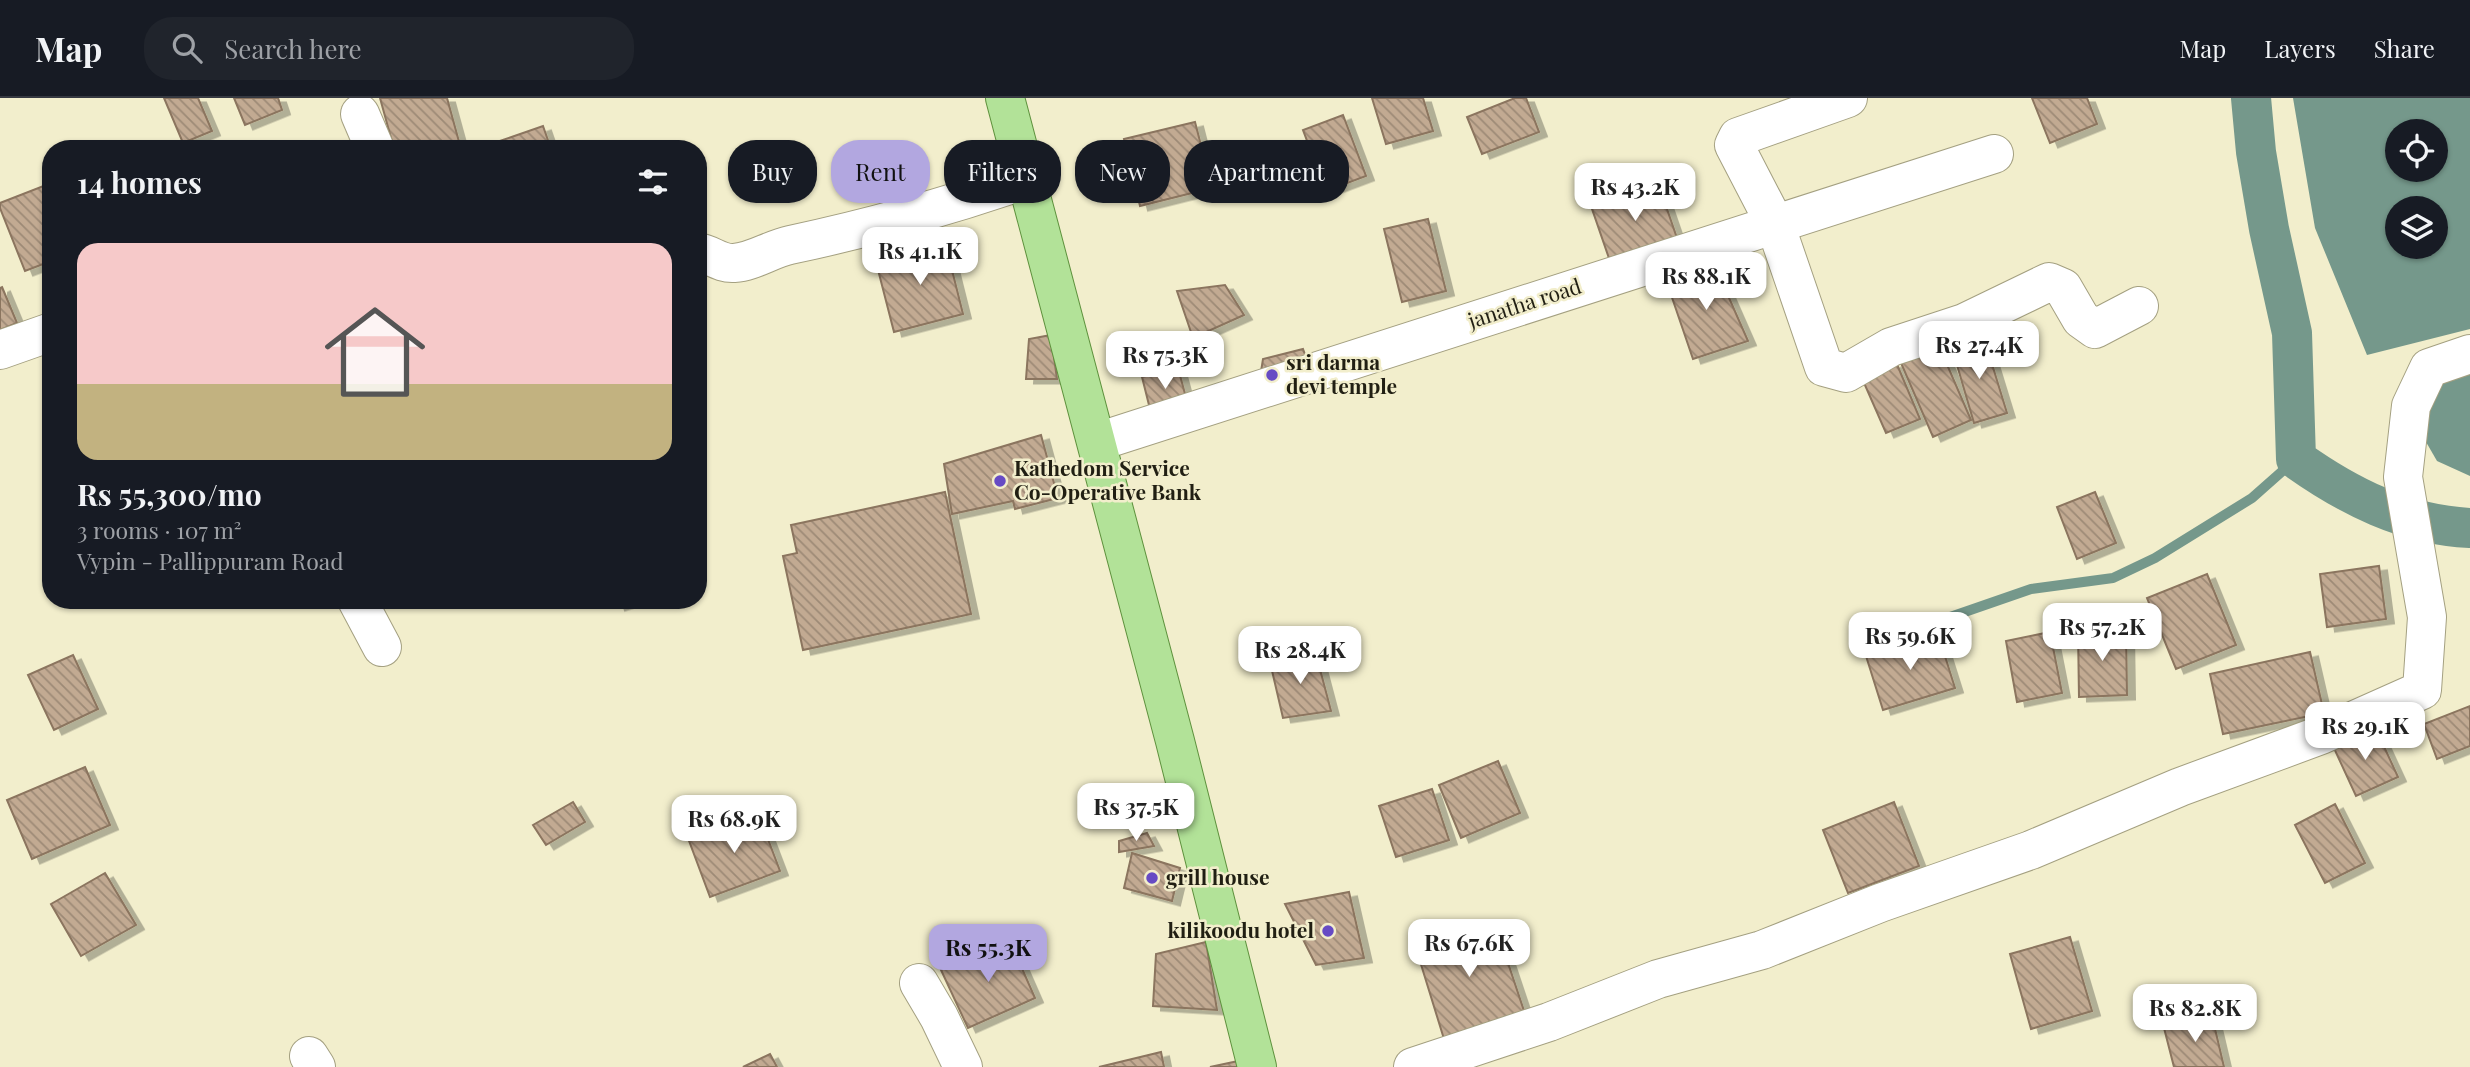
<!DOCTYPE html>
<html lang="en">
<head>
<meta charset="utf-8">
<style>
	body { margin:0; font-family:"Playfair Display",serif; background:#20242c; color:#f1f3f6; height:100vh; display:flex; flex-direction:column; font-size:26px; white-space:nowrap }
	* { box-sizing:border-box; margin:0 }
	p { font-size:23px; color:#9ea1a6 }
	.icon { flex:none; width:38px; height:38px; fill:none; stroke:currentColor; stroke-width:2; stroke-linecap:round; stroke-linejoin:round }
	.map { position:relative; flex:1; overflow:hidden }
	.sheet { position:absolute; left:42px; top:42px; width:665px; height:469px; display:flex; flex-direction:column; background:#171b24; border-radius:28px; box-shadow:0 2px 5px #0004 }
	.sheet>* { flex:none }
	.guide { position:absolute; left:728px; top:42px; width:665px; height:63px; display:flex; gap:14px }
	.controls { position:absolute; left:2385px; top:21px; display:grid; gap:14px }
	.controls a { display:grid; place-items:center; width:63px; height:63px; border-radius:50%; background:#171b24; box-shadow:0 2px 5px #0004; font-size:35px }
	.price { position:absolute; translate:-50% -60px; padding:0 16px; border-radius:14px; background:#fff; color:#222; font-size:23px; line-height:46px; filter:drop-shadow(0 2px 4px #0008) }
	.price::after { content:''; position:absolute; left:50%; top:42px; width:21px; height:16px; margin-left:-10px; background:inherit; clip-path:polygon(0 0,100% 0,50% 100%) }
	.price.on { background:#b2a7e0; color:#111 }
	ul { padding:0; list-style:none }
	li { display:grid; align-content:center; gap:14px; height:371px; padding:0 35px }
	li+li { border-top:2px solid #363941 }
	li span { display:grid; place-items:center; height:217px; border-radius:21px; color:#555 }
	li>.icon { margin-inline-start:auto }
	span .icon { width:126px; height:126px; fill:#fffc; stroke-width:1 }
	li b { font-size:30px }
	h2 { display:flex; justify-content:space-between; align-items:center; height:84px; padding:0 35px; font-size:30px }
	.chip { padding:0 24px; border-radius:28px; background:#171b24; box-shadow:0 2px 5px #0004; font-size:24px; line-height:63px }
	.chip.on { background:#b2a7e0; color:#111 }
	header { display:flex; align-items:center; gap:42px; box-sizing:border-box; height:98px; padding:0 35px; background:#171b24; border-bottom:2px solid #363941 }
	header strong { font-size:33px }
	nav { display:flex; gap:38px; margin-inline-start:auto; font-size:24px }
	.search { width:490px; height:63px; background:#20242c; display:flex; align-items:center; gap:18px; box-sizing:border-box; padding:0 24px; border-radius:28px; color:#9ea1a6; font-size:26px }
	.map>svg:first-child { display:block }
</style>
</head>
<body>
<header>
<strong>Map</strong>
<div class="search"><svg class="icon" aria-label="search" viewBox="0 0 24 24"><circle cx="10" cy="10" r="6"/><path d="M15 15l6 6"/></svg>Search here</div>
<nav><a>Map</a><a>Layers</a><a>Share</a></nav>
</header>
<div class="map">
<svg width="2470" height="969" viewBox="0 0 2470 969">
	<defs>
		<pattern id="building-back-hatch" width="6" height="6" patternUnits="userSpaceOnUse" patternTransform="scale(1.75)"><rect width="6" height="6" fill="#c2aa92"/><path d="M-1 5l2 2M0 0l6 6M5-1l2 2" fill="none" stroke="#9d8a76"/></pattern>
		<filter id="shadow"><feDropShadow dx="8" dy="4.5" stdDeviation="0" flood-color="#0004"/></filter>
	</defs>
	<rect width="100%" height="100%" fill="#f2eecc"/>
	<g fill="#75988b" fill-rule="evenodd">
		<path d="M2293 0H2470V231L2367 257 2315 130ZM2398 33H2436V72H2398ZM2398 110H2436V149H2398Z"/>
		<polygon points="2470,276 2470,378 2437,363 2422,337 2435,283"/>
	</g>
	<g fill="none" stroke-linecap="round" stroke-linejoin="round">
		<polyline stroke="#75988b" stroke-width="10" points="1878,544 2031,491 2113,480 2155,460 2252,400 2296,361"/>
		<path stroke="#75988b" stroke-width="40" d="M2251 0 2256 54 2269 131 2292 235 2296 361C2348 398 2405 427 2470 430"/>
	</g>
	<g fill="url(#building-back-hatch)" stroke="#8b745e" stroke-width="2" filter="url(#shadow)">
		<polygon points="164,0 198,0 212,33 183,45"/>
		<polygon points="234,0 278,0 282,12 245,27"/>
		<polygon points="380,0 447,0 461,51 394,51"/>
		<polygon points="1372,0 1423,0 1433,33 1386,46"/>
		<polygon points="1515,0 1526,0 1539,34 1482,56 1467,19"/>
		<polygon points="2032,0 2087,0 2097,26 2050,45"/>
		<polygon points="1343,17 1366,78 1326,93 1303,32"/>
		<polygon points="1195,24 1212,90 1140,108 1124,41"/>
		<polygon points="543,28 551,51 502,51 500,43"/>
		<polygon points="1657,82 1679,146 1612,169 1590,105"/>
		<polygon points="46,87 51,98 51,163 25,173 0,110 0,105"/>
		<polygon points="1428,121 1446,193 1402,204 1384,131"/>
		<polygon points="945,144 963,216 894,234 876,164"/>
		<polygon points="1715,168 1748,243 1693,261 1666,182"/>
		<polygon points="1225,187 1244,217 1193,240 1177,193"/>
		<polygon points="2,189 17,225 0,232 0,190"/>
		<polygon points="1051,237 1057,281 1026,281 1029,241"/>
		<polygon points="1984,240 2007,315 1974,325 1952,250"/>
		<polygon points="1936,241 1971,322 1933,339 1898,258"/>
		<polygon points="1303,251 1309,267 1259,286 1263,261"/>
		<polygon points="1896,264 1920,321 1886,335 1861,278"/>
		<polygon points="1178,270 1188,307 1151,315 1142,279"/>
		<polygon points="1041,337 1058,400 1015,411 1013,403 952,416 944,366"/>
		<polygon points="945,394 971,516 803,552 783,458 797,455 791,427"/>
		<polygon points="2095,394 2116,445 2077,461 2057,409"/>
		<polygon points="2379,468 2386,521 2327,529 2320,476"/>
		<polygon points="2207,476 2236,547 2176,571 2147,500"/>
		<polygon points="615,502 635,502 617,508"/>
		<polygon points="2126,531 2127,597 2079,599 2078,532"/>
		<polygon points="2050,534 2062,595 2017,604 2006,543"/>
		<polygon points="1938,536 1955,590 1883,612 1866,558"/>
		<polygon points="2310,554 2324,615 2223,636 2210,576"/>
		<polygon points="1316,556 1331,613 1283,620 1270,564"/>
		<polygon points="73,557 98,611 54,632 28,577"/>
		<polygon points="2470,608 2470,648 2437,661 2424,626"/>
		<polygon points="2375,629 2398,679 2356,698 2333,648"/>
		<polygon points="1498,663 1520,715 1461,740 1439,687"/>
		<polygon points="85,669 110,727 32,761 7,702"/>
		<polygon points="1432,691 1449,742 1396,759 1379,708"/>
		<polygon points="573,704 585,724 546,747 533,727"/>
		<polygon points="1894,704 1919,768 1848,795 1823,732"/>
		<polygon points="2335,706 2365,765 2325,785 2295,727"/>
		<polygon points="758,715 780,773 710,799 688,740"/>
		<polygon points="1147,735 1154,748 1119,754 1119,743"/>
		<polygon points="1132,755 1180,770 1172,803 1124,790"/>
		<polygon points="105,775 136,827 81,858 51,806"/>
		<polygon points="1349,794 1364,860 1316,867 1285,806"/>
		<polygon points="1494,823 1524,913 1444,941 1415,847"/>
		<polygon points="2070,839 2092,913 2031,931 2010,856"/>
		<polygon points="1009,841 1035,900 968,930 941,872"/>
		<polygon points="1206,844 1217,912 1153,908 1156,856"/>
		<polygon points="2212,918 2224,969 2174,969 2164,930"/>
		<polygon points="1161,954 1164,969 1099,969"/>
		<polygon points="770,956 777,969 743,969"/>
		<polygon points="1243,962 1245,969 1210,969"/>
	</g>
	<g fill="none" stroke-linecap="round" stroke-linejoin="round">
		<g stroke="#a4a081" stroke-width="40">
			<g id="minor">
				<polyline points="1848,0 1738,39 1734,47 1775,126 1824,269 1846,275 1891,249 1964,225 2049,184 2063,190 2081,221 2095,231 2139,208"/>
				<polyline points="360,16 375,51"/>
				<path d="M698 154C711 156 720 166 734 165 753 164 771 151 790 147 870 130 949 108 1027 81"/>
				<polyline points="0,252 51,234"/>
				<polyline points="1097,344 1994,56"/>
				<polyline points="357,502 382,549"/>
				<polyline points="919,885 939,919 963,969"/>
				<polyline points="309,958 316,969"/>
				<polyline points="1413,969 1549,924 1658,881 1762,852 1880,805 2031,752 2180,689 2321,637 2422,592 2427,519 2403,379 2411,308 2429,270 2470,256"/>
			</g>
		</g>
		<g stroke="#5e913d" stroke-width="40">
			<polyline id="major" points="1005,0 1175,643 1257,969"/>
		</g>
		<use href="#minor" stroke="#fff" stroke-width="38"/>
		<use href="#major" stroke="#b2e298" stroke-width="38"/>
	</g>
	<g fill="#664bc4" stroke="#f2eecc" stroke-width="2.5">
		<circle cx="1272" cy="277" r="7"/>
		<circle cx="1000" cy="383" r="7"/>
		<circle cx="1152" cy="780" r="7"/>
		<circle cx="1328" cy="833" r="7"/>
	</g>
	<g text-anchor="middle" stroke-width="5" stroke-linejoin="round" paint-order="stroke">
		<g font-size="21" fill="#211f13" stroke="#f2eecc">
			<text transform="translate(1525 206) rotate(-18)" y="7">janatha road</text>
		</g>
		<g font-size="21" font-weight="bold" fill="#211f13" stroke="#f2eecc" text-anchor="start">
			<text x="1286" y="272">sri darma<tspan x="1286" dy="24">devi temple</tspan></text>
			<text x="1014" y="378">Kathedom Service<tspan x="1014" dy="24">Co-Operative Bank</tspan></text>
			<text x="1166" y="787">grill house</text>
			<text x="1314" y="840" text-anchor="end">kilikoodu hotel</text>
		</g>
	</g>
</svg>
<div class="controls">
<a><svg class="icon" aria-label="locate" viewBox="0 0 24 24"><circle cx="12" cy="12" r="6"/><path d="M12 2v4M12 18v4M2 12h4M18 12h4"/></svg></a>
<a><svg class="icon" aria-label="layers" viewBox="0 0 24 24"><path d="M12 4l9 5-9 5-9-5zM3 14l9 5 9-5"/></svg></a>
</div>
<b class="price" style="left:1635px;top:125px">Rs 43.2K</b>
<b class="price" style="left:920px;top:189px">Rs 41.1K</b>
<b class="price" style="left:1706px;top:214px">Rs 88.1K</b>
<b class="price" style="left:1979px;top:283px">Rs 27.4K</b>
<b class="price" style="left:1165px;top:293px">Rs 75.3K</b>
<b class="price" style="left:2102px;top:565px">Rs 57.2K</b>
<b class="price" style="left:1910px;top:574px">Rs 59.6K</b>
<b class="price" style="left:1300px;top:588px">Rs 28.4K</b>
<b class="price" style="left:2365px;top:664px">Rs 29.1K</b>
<b class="price" style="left:1136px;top:745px">Rs 37.5K</b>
<b class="price" style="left:734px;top:757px">Rs 68.9K</b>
<b class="price" style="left:1469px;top:881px">Rs 67.6K</b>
<b class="price on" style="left:988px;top:886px">Rs 55.3K</b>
<b class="price" style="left:2195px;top:946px">Rs 82.8K</b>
<div class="guide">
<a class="chip">Buy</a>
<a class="chip on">Rent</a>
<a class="chip">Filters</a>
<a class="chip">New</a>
<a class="chip">Apartment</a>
</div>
<section class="sheet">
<h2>14 homes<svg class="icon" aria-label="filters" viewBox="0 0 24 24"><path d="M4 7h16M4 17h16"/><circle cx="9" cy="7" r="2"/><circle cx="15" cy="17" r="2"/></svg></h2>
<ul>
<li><span style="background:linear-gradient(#f6c9c9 65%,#c2b280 0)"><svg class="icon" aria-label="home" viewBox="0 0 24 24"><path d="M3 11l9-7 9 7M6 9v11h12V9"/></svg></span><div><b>Rs 55,300/mo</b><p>3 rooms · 107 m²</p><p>Vypin - Pallippuram Road</p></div></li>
</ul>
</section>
</div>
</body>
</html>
